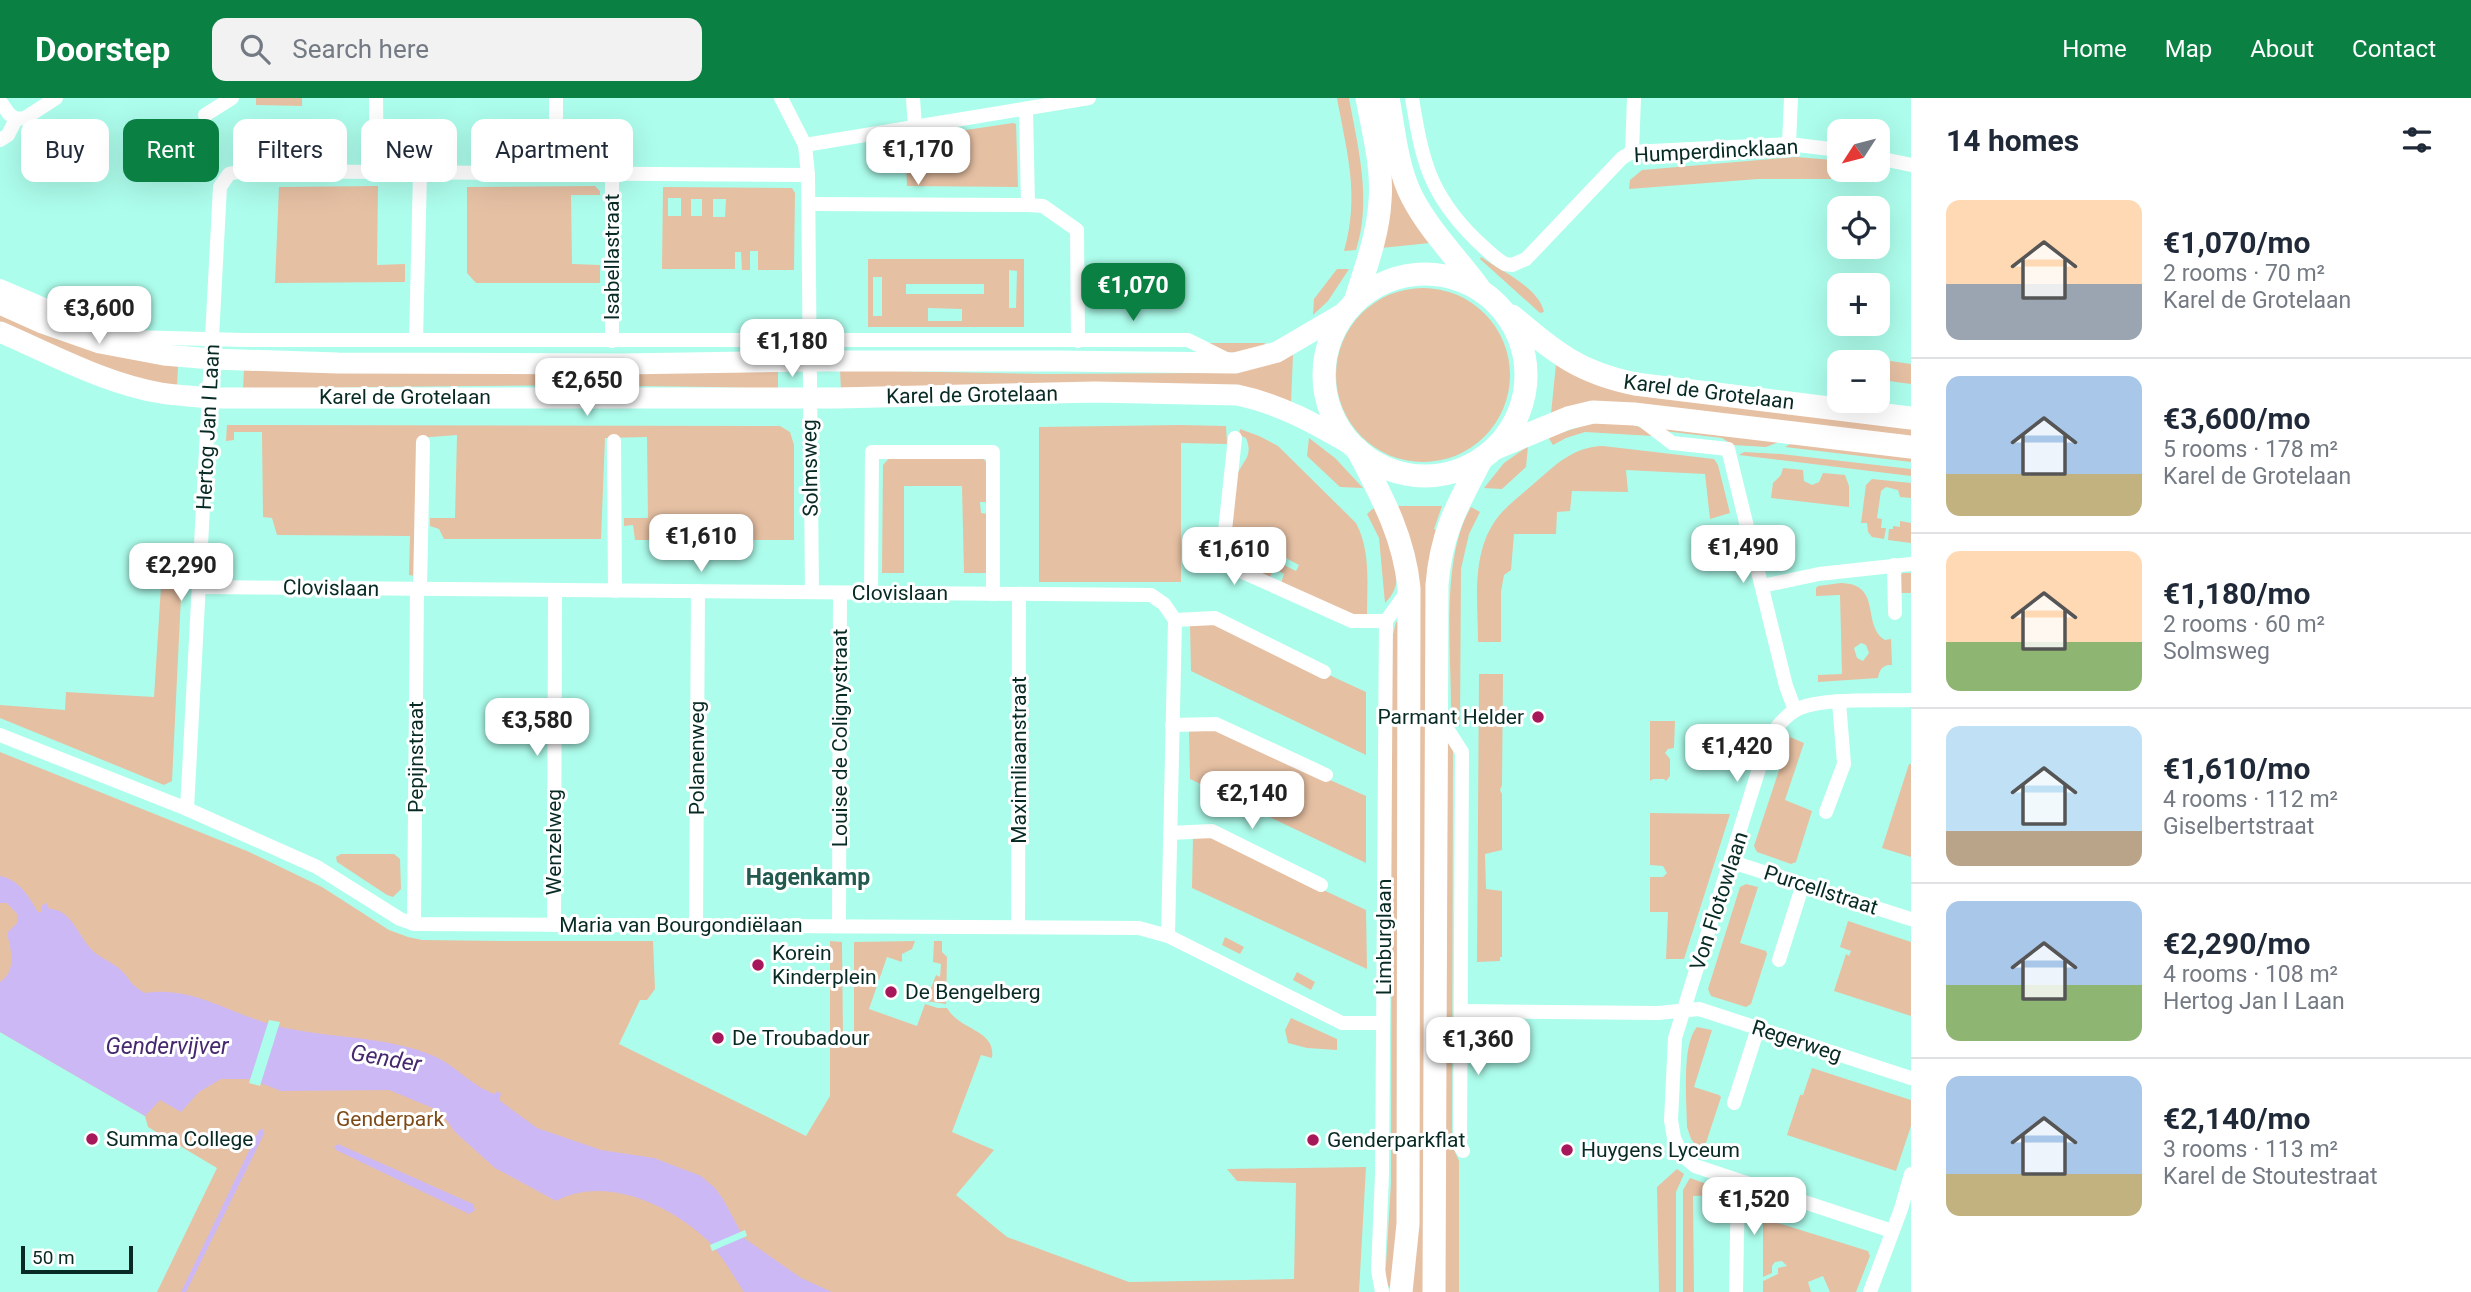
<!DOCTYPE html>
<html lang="en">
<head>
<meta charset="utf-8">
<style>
	body { margin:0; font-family:Roboto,sans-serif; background:#f2f2f3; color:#1f2937; height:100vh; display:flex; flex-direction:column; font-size:26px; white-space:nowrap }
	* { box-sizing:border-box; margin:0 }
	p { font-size:23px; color:#747a83 }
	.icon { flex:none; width:38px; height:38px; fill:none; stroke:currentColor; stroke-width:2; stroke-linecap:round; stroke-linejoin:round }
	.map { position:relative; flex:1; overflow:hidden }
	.panel { display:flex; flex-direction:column; background:#fff; width:560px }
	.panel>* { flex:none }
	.banner { position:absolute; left:21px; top:21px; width:665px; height:63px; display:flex; gap:14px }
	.needle { width:46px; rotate:234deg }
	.fabs { position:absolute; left:1827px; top:21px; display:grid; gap:14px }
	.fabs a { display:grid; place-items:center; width:63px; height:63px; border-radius:14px; background:#fff; box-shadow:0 7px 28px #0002; font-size:35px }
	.scale { position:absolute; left:21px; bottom:18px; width:112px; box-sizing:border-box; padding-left:7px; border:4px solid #072a24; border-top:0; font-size:19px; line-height:24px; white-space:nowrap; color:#072a24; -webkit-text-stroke:5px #fff; paint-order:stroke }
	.price { position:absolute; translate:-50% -60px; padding:0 16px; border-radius:14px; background:#fff; color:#222; font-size:23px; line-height:46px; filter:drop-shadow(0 2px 4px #0008) }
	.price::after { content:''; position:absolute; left:50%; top:42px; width:21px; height:16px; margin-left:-10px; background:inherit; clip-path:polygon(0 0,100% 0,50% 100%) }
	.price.active { background:#0b8043; color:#fff }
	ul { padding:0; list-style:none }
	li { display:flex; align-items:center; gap:21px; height:175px; padding:0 35px }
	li+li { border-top:2px solid #e0e1e3 }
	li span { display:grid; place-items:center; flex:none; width:196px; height:140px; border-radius:14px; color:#555 }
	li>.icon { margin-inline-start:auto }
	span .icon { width:84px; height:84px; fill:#fffc; stroke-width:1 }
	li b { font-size:30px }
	h2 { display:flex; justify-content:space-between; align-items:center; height:84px; padding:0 35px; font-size:30px }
	.pill { padding:0 24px; border-radius:14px; background:#fff; box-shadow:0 7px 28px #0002; font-size:24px; line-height:63px }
	.pill.active { background:#0b8043; color:#fff }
	header { display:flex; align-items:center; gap:42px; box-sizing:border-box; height:98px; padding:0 35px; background:#0b8043; color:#fff }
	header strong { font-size:33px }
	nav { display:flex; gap:38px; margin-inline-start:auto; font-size:24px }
	.search { width:490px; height:63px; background:#f2f2f3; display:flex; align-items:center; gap:18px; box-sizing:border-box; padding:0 24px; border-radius:14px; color:#747a83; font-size:26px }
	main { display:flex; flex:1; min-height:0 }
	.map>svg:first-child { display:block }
</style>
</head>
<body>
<header>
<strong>Doorstep</strong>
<div class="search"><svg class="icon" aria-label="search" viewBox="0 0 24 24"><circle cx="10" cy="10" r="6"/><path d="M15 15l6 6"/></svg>Search here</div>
<nav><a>Home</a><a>Map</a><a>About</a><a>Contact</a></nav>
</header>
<main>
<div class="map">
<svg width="1911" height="1194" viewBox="0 0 1911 1194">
	<rect width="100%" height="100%" fill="#adfdec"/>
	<g fill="#e6c0a3" fill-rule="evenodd">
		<polygon points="256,0 302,0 302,8 256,7"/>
		<path d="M1337 0H1349C1358 50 1372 102 1356 152L1344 153C1360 97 1347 56 1337 0Z"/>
		<polygon points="1013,25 1016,26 1018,89 907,88 905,41"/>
		<polygon points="1381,53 1430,145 1381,150"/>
		<polygon points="1796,59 1833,62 1831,81 1758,81 1629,91 1630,82 1642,72"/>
		<polygon points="378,88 377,167 405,166 405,184 275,185 279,89"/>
		<polygon points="595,88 600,93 600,97 571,97 572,166 600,167 600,185 476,185 467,175 467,89"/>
		<path d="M663 89 792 90 795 95 794 172H758V153H750V172H742L741 154H735V171H662ZM668 100H681V118H668ZM691 101H702V118H691ZM713 101H726L725 119H713Z"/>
		<path d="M1481 159C1499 172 1539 189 1544 214L1540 215 1480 161Z"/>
		<path d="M868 161H1024V229H868ZM1009 172 1017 173 1016 210H1009ZM873 179H882V218H873ZM984 186V196H906V186ZM928 210 962 211V223H928Z"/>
		<polygon points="1337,171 1349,171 1328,203 1313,217 1314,201"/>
		<circle cx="1423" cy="277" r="87"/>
		<path d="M0 217 48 238 98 254 178 268 177 289C115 279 58 251 0 227Z"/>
		<path d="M1209 245H1265L1264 249C1244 254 1226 260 1209 245Z"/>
		<polygon points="1293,257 1291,305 841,292 840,272 1047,276 1201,275 1262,268"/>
		<polygon points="1884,262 1911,266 1911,286 1881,282"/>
		<polygon points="1556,266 1599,288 1911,329 1911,341 1551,316"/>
		<path d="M244 271H778V291C600 285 422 288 243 291Z"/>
		<path d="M1598 323C1620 324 1636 323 1653 338L1585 334 1566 340 1553 347 1548 339Z"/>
		<polygon points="227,327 780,328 790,334 794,347 794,442 635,442 633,427 624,428 624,420 648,420 647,339 605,340 601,441 444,441 439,431 430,428 430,420 455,420 457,337 418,340 415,478 409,477 410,438 277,437 272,420 263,419 262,334 234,334 234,342 226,343"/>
		<polygon points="1180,327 1226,328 1227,346 1181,345 1181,484 1039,484 1039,329"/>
		<polygon points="1664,329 1779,344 1766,349 1733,347 1722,340 1664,333"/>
		<path d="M1240 331 1259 338 1278 348 1356 425C1371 453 1367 487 1367 518H1351L1281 485 1284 476 1279 473 1282 466 1296 473 1299 467 1282 458 1279 459 1270 479C1259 474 1243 470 1237 460 1228 448 1231 393 1236 379 1242 363 1254 359 1246 340L1239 337Z"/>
		<polygon points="1309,340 1335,360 1363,390 1340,389 1307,358"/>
		<polygon points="1792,345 1911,358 1911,364 1785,349"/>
		<polygon points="1528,348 1526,369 1502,391 1484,390 1504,365"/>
		<path d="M1603 348 1714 361 1718 367 1730 415 1710 421 1705 376 1626 372 1628 394 1572 393 1570 413 1557 414 1556 436H1514L1511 472 1504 477 1501 494V544H1478C1478 504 1471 458 1495 423 1506 407 1524 395 1538 382 1559 364 1574 349 1603 348Z"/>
		<polygon points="1744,354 1781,356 1911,371 1911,378 1739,357"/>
		<polygon points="980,357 986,364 987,404 980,404 981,415 987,416 988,475 964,475 962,388 904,388 904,475 882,475 883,367 891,358"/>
		<polygon points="1783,370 1803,372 1804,383 1812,387 1819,384 1823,375 1845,377 1849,388 1849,409 1771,400 1773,385 1781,377"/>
		<polygon points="1872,381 1911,385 1911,400 1900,399 1898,392 1886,389 1881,393 1877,420 1882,421 1881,430 1886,430 1884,441 1872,439 1868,434 1867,425 1861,425 1866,387"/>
		<polygon points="1398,408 1442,408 1434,431 1436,432 1428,471 1425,1194 1412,1194"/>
		<path d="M1375 409C1387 436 1412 480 1385 505L1379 440 1367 416Z"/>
		<path d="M1471 409 1480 414 1469 436 1461 471 1460 629 1453 619 1451 609C1451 550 1441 460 1471 409Z"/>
		<polygon points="1900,423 1911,425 1911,445 1888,442 1889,431 1893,431 1893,428 1900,429"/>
		<polygon points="163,457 183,458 172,683 164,687 0,620 0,607 65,612 66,594 154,599"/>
		<polygon points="1903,475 1911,475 1911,495 1899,495 1899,478"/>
		<path d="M1841 485C1883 486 1861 527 1885 542L1891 541 1892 567C1883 566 1879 572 1878 580L1818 584V577L1842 576 1840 497 1816 498V490L1818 488ZM1861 545 1866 547 1869 555 1863 563 1857 560 1854 550Z"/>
		<polygon points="1396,524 1401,524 1399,1113 1391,1192 1385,1183 1391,1085 1392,541"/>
		<polygon points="1216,525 1366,594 1366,657 1191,573 1190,527"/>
		<polygon points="1479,576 1503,576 1502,687 1500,692 1502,696 1502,752 1485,756 1486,791 1502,793 1502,859 1500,859 1500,863 1477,864"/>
		<polygon points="1650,623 1675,623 1674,650 1668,651 1665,655 1670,661 1670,678 1666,683 1664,681 1653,681 1650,683"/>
		<polygon points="1213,630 1366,698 1366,765 1190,681 1189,633"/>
		<polygon points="1790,639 1804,645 1785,702 1812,713 1796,764 1791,766 1757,754 1754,748"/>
		<polygon points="1448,645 1453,653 1452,1047 1459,1063 1459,1194 1442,1194"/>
		<path d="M0 654 247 753 322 789 389 832 408 839 422 842 502 843H653L655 891 647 902H640L619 946 806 1038 830 998V843L842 844 843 939 854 938V876L878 885 869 911 917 928 925 906 938 910H947C960 933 996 931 992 960L981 957 952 1034 994 1052 956 1097 1007 1139 1129 1184 1294 1181 1296 1085 1237 1083 1227 1071 1366 1069 1359 1194H157L217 1070 148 1029 145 1018 0 934Z"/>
		<polygon points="1909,666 1911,666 1911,759 1882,750"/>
		<polygon points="1650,715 1730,716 1684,861 1666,861 1668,814 1650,814 1650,779 1663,779 1667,775 1663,768 1650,767"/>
		<polygon points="1208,738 1366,812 1367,871 1192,790 1193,739"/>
		<polygon points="341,756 394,756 400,761 401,791 393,799 387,797 337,764 336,759"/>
		<polygon points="1746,786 1758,789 1740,845 1766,853 1767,856 1751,906 1746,909 1711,898 1708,891 1740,789"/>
		<polygon points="1848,823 1911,844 1911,918 1834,893 1846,856 1849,858 1851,853 1840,849"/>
		<polygon points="1225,839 1244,849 1240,856 1222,847"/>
		<polygon points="915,843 912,851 902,856 902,864 887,859 879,882 854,873 854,844"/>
		<polygon points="934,843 942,843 942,854 947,859 946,906 926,903 936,877 940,879 941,866 933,864"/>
		<polygon points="1297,874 1315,884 1311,892 1293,882"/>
		<polygon points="1291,920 1337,941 1337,952 1307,950 1288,945 1285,932"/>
		<path d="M1697 929 1712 932 1694 989 1719 997 1721 999 1705 1048 1699 1051 1691 1041 1687 1029C1687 1005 1681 947 1697 929Z"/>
		<polygon points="1812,970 1911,1002 1911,1028 1896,1073 1787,1037 1800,997 1803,997"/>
		<polygon points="1677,1071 1684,1076 1676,1094 1676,1194 1659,1194 1657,1089"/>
		<polygon points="1690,1080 1718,1090 1720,1097 1693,1098 1694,1194 1683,1194 1683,1092"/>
		<polygon points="1765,1121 1868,1153 1870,1158 1856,1194 1830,1194 1823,1178 1808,1184 1811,1194 1763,1194 1763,1183 1778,1176 1778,1170 1787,1168 1782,1163 1775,1164 1772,1168 1772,1175 1763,1179 1763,1124"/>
	</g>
	<g fill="#cdb8f6">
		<path d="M0 778C19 781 29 799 38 814H42L41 808 47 805 49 811C70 810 79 838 91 851 99 860 113 864 122 873 132 884 130 886 145 895 187 888 224 911 263 924 319 942 382 935 436 959 457 969 473 989 495 996L497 993 501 996 499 1002 537 1030 601 1052 654 1060 701 1078 715 1090 723 1101 744 1140 801 1180 832 1194H744C734 1179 718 1151 706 1141 668 1106 605 1077 556 1103L495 1070 455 1034 440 1013 389 992 281 993 250 981H221L199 994 181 1014 160 1002 145 1018 0 934V884C17 873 11 852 7 835L17 825V816L7 805H0Z"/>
		<polygon points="263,1031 264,1036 186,1194 181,1194 259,1032"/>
		<polygon points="338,1046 473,1106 475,1112 469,1116 336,1052 334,1049"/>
	</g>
	<g fill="#adfdec">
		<polygon points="269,922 280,924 260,988 249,985"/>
		<polygon points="745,1132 747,1138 712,1153 710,1147"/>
	</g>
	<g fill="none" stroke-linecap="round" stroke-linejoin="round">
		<g stroke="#fff" stroke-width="14">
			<polyline points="376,0 377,74"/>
			<polyline points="781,0 805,47"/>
			<polyline points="913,0 915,30"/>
			<path d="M1412 0C1422 62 1429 96 1476 142 1485 150 1494 160 1505 166L1512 167 1526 161 1622 60 1632 54 1789 46 1839 52"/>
			<polyline points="0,3 9,16 16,21"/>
			<polyline points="1026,12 1028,107 1043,108 1077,132 1078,243"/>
			<polyline points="205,17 232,0"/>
			<polyline points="16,21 25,20 56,0"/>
			<polyline points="0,42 8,37 16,21"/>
			<polyline points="1789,46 1791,0"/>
			<polyline points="1632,54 1634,0"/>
			<polyline points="1878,60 1911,67"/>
			<polyline points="556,76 556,0"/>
			<polyline points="612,76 612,243"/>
			<polyline points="809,106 1028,107"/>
			<polyline points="0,188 91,227 130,239 244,242 1188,242 1230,263"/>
			<polyline points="416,242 420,75"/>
			<polyline points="1637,318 1672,345 1728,351 1786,588 1795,612"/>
			<polyline points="1235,340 1223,451 1228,464 1236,471 1352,523 1386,523"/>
			<polyline points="614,343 615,493"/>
			<polyline points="1894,467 1895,515"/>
			<polyline points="1762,488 1819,476 1911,466"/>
			<polyline points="200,489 1151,497 1164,506 1175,522"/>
			<polyline points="420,491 423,344"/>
			<polyline points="812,494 808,77 805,47 1089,0"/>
			<polyline points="871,495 872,354 993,354 993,496"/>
			<polyline points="1175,522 1215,520 1324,574"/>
			<polyline points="1439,618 1462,654 1460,1048 1463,1053"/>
			<polyline points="1172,627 1216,626 1326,677"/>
			<polyline points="0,637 187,711 317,769 400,821 414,826 1139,830 1168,838 1342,925 1383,925"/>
			<polyline points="187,711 220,89 229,76 241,73 808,77"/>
			<polyline points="1826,714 1844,666 1839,604"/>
			<polyline points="1170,735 1212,733 1321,787"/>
			<polyline points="1732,764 1911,821"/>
			<polyline points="414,826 417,491"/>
			<polyline points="554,827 555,492"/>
			<polyline points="696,828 698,493"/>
			<polyline points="839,828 840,495"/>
			<polyline points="1018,829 1019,496"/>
			<polyline points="1168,838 1175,522"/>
			<polyline points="1779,862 1803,786"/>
			<polyline points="1461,913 1658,915 1699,911 1911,980"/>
			<polyline points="1734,1005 1758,930"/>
			<path d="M1892 1133 1695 1068 1682 1057 1674 1040 1671 1022 1675 940 1767 645C1774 632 1783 619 1796 612 1819 599 1883 603 1911 602"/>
			<polyline points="1382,1194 1378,1172 1382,1077 1386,523 1409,491"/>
			<polyline points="1736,1194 1738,1084"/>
			<polyline points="1870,1194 1901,1111 1911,1076"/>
		</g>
		<g stroke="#fff" stroke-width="21">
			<polyline points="0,206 40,224 100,245 164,257 212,261 338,265 622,266 809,263 1056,263 1235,265 1277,254 1347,213"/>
			<path d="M0 234C51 256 106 286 161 295 177 298 194 298 210 300H837L1095 294 1237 297C1281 306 1317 327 1355 349"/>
		</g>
		<g stroke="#fff" stroke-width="23">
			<path d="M1388 0C1394 32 1397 70 1412 99 1429 132 1457 160 1479 190"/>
			<circle cx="1425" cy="277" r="101"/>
			<path d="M1355 204C1365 171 1378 138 1380 103 1383 69 1373 33 1367 0"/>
			<path d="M1512 218C1556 255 1578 274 1635 286L1911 320"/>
			<polyline points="1496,350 1568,320 1593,314 1634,316 1911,349"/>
			<path d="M1357 351C1381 397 1404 438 1409 490L1408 1126 1401 1194"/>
			<path d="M1434 1194 1437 487C1441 434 1458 406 1482 360"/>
		</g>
	</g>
	<g fill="#a6185a" stroke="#fff" stroke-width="2.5">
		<circle cx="1538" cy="619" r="7"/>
		<circle cx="758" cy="867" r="7"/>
		<circle cx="891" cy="894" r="7"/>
		<circle cx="718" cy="940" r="7"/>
		<circle cx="92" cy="1041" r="7"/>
		<circle cx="1313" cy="1042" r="7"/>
		<circle cx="1567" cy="1052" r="7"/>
	</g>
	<g text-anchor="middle" stroke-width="6" stroke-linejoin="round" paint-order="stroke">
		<g font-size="21" fill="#072a24" stroke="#fff">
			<text transform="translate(1716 53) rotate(-3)" y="7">Humperdincklaan</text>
			<text transform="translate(612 159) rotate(-90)" y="7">Isabellastraat</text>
			<text transform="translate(1709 294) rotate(7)" y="7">Karel de Grotelaan</text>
			<text transform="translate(972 297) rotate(-1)" y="7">Karel de Grotelaan</text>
			<text x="405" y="306">Karel de Grotelaan</text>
			<text transform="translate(208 329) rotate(-87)" y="7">Hertog Jan I Laan</text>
			<text transform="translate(810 370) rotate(-91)" y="7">Solmsweg</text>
			<text transform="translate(331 490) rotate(1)" y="7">Clovislaan</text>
			<text x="900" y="502">Clovislaan</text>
			<text transform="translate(840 640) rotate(-90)" y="7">Louise de Colignystraat</text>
			<text transform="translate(416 659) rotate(-90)" y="7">Pepijnstraat</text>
			<text transform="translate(697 660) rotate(-90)" y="7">Polanenweg</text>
			<text transform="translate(1019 662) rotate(-90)" y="7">Maximiliaanstraat</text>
			<text transform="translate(554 744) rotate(-90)" y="7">Wenzelweg</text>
			<text transform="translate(1821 792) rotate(18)" y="7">Purcellstraat</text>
			<text transform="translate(1719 803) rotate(-72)" y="7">Von Flotowlaan</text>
			<text x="681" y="834">Maria van Bourgondiëlaan</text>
			<text transform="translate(1384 839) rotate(-90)" y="7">Limburglaan</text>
			<text transform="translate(1797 943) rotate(18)" y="7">Regerweg</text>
		</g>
		<g font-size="21" fill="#072a24" stroke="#fff" text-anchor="start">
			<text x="1524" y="626" text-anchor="end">Parmant Helder</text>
			<text x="772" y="862">Korein<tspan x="772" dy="24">Kinderplein</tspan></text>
			<text x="905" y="901">De Bengelberg</text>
			<text x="732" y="947">De Troubadour</text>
			<text x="106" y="1048">Summa College</text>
			<text x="1327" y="1049">Genderparkflat</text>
			<text x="1581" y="1059">Huygens Lyceum</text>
		</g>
		<g font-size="21" fill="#7d4916" stroke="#fff">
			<text x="390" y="1028">Genderpark</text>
		</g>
		<g font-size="23" font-weight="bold" fill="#225a50" stroke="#fff">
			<text x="808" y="787">Hagenkamp</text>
		</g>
		<g font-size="23" font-style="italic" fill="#46286f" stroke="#fff">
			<text x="167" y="956">Gendervijver</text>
			<text transform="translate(386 960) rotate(10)" y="8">Gender</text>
		</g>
	</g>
</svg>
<div class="fabs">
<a><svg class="needle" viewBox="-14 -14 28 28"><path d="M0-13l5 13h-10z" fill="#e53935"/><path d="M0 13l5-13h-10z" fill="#747a83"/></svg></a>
<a><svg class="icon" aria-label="locate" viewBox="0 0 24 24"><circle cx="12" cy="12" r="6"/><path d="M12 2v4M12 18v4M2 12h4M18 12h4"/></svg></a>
<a>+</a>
<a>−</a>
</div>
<div class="scale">50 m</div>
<b class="price" style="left:918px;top:89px">€1,170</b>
<b class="price active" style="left:1133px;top:225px">€1,070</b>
<b class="price" style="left:99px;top:248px">€3,600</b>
<b class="price" style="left:792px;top:281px">€1,180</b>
<b class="price" style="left:587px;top:320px">€2,650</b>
<b class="price" style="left:701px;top:476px">€1,610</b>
<b class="price" style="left:1743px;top:487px">€1,490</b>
<b class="price" style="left:1234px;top:489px">€1,610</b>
<b class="price" style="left:181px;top:505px">€2,290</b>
<b class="price" style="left:537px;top:660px">€3,580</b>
<b class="price" style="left:1737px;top:686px">€1,420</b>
<b class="price" style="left:1252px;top:733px">€2,140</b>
<b class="price" style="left:1478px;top:979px">€1,360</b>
<b class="price" style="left:1754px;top:1139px">€1,520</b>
<div class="banner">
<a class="pill">Buy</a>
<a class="pill active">Rent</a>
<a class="pill">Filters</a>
<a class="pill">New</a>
<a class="pill">Apartment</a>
</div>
</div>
<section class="panel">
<h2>14 homes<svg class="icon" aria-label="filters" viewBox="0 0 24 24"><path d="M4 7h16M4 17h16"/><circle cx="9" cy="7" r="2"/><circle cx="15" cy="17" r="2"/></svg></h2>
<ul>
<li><span style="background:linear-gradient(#ffd9b3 60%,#9aa5b1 0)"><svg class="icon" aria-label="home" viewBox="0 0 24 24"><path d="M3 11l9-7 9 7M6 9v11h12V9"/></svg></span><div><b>€1,070/mo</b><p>2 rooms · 70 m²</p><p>Karel de Grotelaan</p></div></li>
<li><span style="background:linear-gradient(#a9c7e8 70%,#c2b280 0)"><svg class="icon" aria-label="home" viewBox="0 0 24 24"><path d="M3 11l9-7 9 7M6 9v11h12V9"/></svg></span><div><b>€3,600/mo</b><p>5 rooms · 178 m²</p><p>Karel de Grotelaan</p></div></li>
<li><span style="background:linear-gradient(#ffd9b3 65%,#8fb573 0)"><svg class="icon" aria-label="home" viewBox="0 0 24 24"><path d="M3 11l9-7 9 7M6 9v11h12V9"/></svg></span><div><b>€1,180/mo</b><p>2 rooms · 60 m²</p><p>Solmsweg</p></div></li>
<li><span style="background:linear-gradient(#bfe0f5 75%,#b9a48a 0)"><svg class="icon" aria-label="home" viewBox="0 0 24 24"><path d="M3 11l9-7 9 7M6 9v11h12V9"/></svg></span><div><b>€1,610/mo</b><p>4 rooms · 112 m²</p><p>Giselbertstraat</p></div></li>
<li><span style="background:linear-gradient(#a9c7e8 60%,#8fb573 0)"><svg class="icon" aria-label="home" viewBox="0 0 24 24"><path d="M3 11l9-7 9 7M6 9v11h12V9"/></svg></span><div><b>€2,290/mo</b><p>4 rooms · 108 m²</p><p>Hertog Jan I Laan</p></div></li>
<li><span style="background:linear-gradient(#a9c7e8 70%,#c2b280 0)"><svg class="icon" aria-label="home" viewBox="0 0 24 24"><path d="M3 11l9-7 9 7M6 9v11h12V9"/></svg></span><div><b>€2,140/mo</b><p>3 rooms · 113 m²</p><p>Karel de Stoutestraat</p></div></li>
</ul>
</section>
</main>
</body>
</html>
